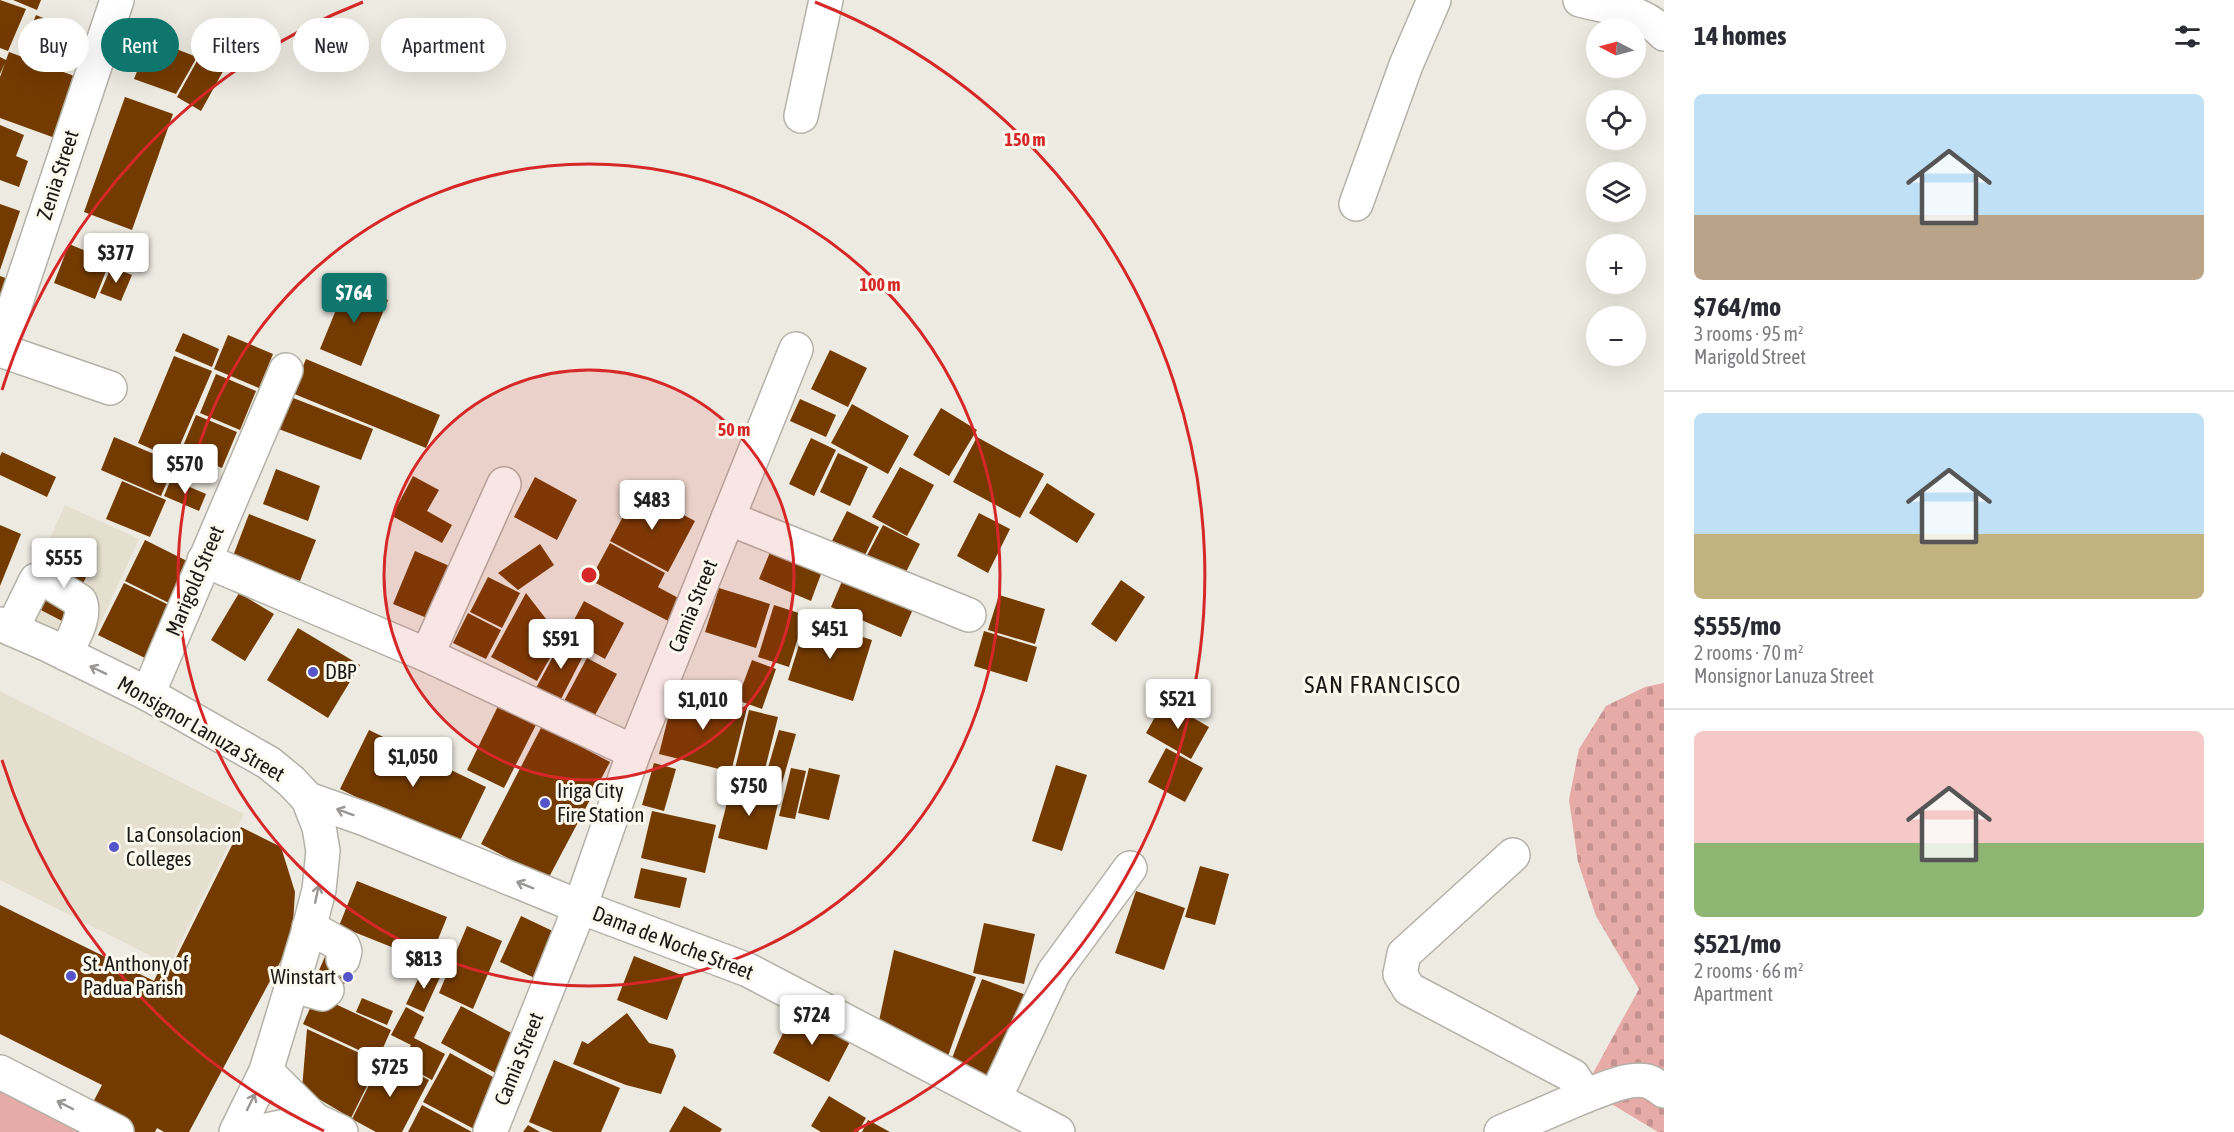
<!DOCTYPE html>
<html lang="en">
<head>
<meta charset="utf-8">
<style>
	body { margin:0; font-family:"Asap Condensed",sans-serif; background:#f2f2f3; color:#2b2b33; height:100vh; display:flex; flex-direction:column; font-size:22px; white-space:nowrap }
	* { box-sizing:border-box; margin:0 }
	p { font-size:20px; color:#7c7c81 }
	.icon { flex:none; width:33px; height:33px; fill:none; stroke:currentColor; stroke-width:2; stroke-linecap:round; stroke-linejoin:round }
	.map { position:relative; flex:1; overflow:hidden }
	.details { display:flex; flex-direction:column; background:#fff; width:570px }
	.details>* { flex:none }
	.banner { position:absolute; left:18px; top:18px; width:570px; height:54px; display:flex; gap:12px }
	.needle { width:39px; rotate:276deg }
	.controls { position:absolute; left:1586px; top:18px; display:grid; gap:12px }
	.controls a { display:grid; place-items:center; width:60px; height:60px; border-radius:50%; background:#fff; box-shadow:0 6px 24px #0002; font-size:30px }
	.price { position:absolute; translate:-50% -51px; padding:0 14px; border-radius:6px; background:#fff; color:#222; font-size:20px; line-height:39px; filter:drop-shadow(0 2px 3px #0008) }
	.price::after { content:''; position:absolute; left:50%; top:36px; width:18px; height:14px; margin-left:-9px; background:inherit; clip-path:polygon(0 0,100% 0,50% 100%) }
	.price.on { background:#0f766e; color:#fff }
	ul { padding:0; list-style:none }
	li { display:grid; align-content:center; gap:12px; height:318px; padding:0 30px }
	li+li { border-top:2px solid #e1e1e2 }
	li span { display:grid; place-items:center; height:186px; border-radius:9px; color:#555 }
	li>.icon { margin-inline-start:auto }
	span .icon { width:108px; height:108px; fill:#fffc; stroke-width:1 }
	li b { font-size:26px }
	h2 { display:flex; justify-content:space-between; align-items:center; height:72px; padding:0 30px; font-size:26px }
	.tag { padding:0 21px; border-radius:27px; background:#fff; box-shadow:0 6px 24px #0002; font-size:21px; line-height:54px }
	.tag.on { background:#0f766e; color:#fff }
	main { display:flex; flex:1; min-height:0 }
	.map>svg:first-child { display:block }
</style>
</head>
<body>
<main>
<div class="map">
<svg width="1664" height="1132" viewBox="0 0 1664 1132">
	<defs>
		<pattern id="cemetery-stones" width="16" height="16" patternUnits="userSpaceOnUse" patternTransform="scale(1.5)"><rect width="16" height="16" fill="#e6aaa7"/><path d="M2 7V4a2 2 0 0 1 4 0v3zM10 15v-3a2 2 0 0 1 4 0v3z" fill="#c5928f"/></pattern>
	</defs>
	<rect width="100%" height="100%" fill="#edeae1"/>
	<g fill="#e5dfcf">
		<polygon points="65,505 139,539 90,646 16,612"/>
		<polygon points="0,691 244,814 169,965 0,880"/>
	</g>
	<polygon fill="url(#cemetery-stones)" points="1664,683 1664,1132 1658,1132 1585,1088 1639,989 1596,916 1578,862 1569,800 1579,749 1606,706 1645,687"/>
	<polygon fill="#e6aaa7" points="0,1089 95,1132 0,1132"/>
	<g fill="#743b00">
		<polygon points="0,0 26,9 8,51 0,48"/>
		<polygon points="13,0 41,0 37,10"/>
		<polygon points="36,15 84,35 72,67 23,47"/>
		<polygon points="150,39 197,57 176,94 134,79"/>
		<polygon points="207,43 231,57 201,111 177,97"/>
		<polygon points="9,52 77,77 55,138 0,118 0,77 5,63 0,74 0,57 6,60"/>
		<polygon points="125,97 173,114 132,230 84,212"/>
		<polygon points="0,125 24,135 16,156 28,161 19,187 0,180"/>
		<polygon points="0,204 20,211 0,270"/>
		<polygon points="69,244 110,261 95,299 54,283"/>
		<polygon points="111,267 132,275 121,301 100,293"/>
		<polygon points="0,276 8,279 0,303"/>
		<polygon points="347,283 388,300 361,366 320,349"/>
		<polygon points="183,333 219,349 212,367 175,351"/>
		<polygon points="228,335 273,354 259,388 214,369"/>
		<polygon points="830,350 867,368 848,407 811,389"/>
		<polygon points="174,356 212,371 174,459 138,443"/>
		<polygon points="306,359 440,415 426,448 292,393"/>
		<polygon points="216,374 256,391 240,430 200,413"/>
		<polygon points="288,396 373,429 361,460 276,428"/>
		<polygon points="800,399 836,415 826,437 790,421"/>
		<polygon points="852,404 909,436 888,474 831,443"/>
		<polygon points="941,408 977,430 949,476 913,455"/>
		<polygon points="196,415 237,432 222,468 181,451"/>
		<polygon points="114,437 175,463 161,496 101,470"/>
		<polygon points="977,437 1044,474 1020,518 953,482"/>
		<polygon points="811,438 836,450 814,496 789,484"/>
		<polygon points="2,452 56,477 47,497 0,475 0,456"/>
		<polygon points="838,453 868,467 850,506 820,492"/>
		<polygon points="181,455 197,462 188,483 172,476"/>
		<polygon points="900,467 934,485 907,536 872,517"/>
		<polygon points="276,469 320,486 308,521 263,504"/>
		<polygon points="413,476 439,490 427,511 452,525 442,543 392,516"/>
		<polygon points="535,477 577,500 557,540 514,517"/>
		<polygon points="171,479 206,494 199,511 164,496"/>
		<polygon points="122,481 166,500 150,537 106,519"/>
		<polygon points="1047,483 1095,514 1077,543 1029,513"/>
		<polygon points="637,490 695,521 668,572 610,541"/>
		<polygon points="847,511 879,527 861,563 829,547"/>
		<polygon points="979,513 1010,529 988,573 957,556"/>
		<polygon points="249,514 316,540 300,581 233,556"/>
		<polygon points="0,525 21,534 0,586"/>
		<polygon points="883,525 920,544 903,578 865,559"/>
		<polygon points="145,540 193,564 173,605 125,581"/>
		<polygon points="610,543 665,573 658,587 682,600 670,622 590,580"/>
		<polygon points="540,544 554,565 518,590 498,573"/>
		<polygon points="773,545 824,566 811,601 759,579"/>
		<polygon points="415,551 461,571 439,623 393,604"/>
		<polygon points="64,555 90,569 64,622 37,608"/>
		<polygon points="846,572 916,602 901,637 831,607"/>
		<polygon points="488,577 520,593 502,628 470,612"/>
		<polygon points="1121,580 1145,597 1116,642 1091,624"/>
		<polygon points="124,583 173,607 147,659 98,635"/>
		<polygon points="719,588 770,604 756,648 705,632"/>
		<polygon points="239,593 274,614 245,661 211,640"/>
		<polygon points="526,593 553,628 541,650 551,656 537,681 491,657"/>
		<polygon points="999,595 1045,609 1035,644 988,630"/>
		<polygon points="584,601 624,623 605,659 565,637"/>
		<polygon points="774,605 805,615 789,667 758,657"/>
		<polygon points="468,613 501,630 486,659 453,643"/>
		<polygon points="807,619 872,640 853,701 788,680"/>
		<polygon points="298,628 360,665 328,718 267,680"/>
		<polygon points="984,631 1037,647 1027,682 974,666"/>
		<polygon points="562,640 585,652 560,701 536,688"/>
		<polygon points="587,658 617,674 594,717 564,701"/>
		<polygon points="752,660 776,669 762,709 737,700"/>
		<polygon points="675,690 747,708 731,772 659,754"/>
		<polygon points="501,700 539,719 504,788 467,770"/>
		<polygon points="1164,701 1209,727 1191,759 1146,733"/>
		<polygon points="749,710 778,717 762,781 734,773"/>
		<polygon points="542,726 610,762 548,879 481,844"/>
		<polygon points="369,730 486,787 457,847 340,789"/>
		<polygon points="779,730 796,734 780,790 763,785"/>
		<polygon points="1166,748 1203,768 1185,802 1148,782"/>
		<polygon points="654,763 676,769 664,811 642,805"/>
		<polygon points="1056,765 1087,775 1062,851 1032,841"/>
		<polygon points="791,768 806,771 795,819 779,816"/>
		<polygon points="809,768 840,775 829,820 798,813"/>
		<polygon points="732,783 780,795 767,850 718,838"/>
		<polygon points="652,811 716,825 705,873 641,858"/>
		<polygon points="241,827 281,847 295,892 292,940 189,1132 164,1132 157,1128 155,1132 130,1132 88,1112 102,1085 0,1034 0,905 154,981 161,966 170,970"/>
		<polygon points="1200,866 1229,874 1215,925 1185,917"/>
		<polygon points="641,868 687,878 680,908 634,898"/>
		<polygon points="357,881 447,917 429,962 339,926"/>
		<polygon points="1136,891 1185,908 1164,970 1115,953"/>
		<polygon points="521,916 559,934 539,980 500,962"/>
		<polygon points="984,923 1035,934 1024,984 973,973"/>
		<polygon points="467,926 502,941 473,1009 439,993"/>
		<polygon points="894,950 976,977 948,1056 879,1021"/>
		<polygon points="327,952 353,964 339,996 313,984"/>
		<polygon points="634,956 684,976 667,1020 617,1000"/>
		<polygon points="424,967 441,975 424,1012 406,1004"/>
		<polygon points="982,979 1026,995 997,1083 951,1061"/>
		<polygon points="316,995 391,1030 378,1059 303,1024"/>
		<polygon points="362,998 393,1011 387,1025 356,1012"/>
		<polygon points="461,1006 521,1038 501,1076 441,1043"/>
		<polygon points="406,1007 424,1017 414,1038 445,1054 432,1080 401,1063 411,1045 391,1035"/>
		<polygon points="795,1010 851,1040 829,1082 773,1053"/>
		<polygon points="627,1013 649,1043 673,1049 676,1056 661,1094 626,1085 573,1064 582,1041 588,1044"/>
		<polygon points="307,1029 379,1062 351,1118 302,1089"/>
		<polygon points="450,1053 502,1082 476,1130 423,1102"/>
		<polygon points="383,1057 429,1080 402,1132 376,1132 352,1119"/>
		<polygon points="554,1060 620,1088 601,1132 553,1132 529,1122"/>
		<polygon points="829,1096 866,1118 858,1132 821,1132 811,1126"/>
		<polygon points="422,1105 472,1132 408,1132"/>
		<polygon points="684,1106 722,1129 720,1132 669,1132"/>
		<polygon points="868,1120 890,1132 862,1132"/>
		<polygon points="528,1125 540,1132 523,1132"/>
	</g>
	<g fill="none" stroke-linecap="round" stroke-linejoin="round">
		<g stroke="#b4b1a8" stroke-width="36">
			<g id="minor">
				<path d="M1580 0C1609 8 1643 10 1664 34"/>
				<polyline points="801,116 826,0"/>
				<polyline points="1356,204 1406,65 1434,0"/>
				<polyline points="0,350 117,0"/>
				<polyline points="0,350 110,388"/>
				<polyline points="728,518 969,615"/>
				<polyline points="204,560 427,655 634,752"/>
				<path d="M12 629 36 580 44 579 80 601C87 617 72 639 66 654"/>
				<polyline points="427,655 504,484"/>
				<polyline points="148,694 286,370"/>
				<polyline points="309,927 343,946 345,951 343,959"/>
				<polyline points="291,985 322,994 327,990"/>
				<polyline points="0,1072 117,1132"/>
				<polyline points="995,1098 1054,972 1130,868"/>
				<path d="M1580 1098C1600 1091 1626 1077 1647 1081 1653 1083 1659 1087 1664 1091"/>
				<polyline points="490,1132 580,907 634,752 796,349"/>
				<polyline points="1501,1132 1580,1098 1580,1087 1573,1076 1409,989 1400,974 1404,954 1513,855"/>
			</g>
		</g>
		<g stroke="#b4b1a8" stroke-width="36">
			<g id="major">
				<polyline points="0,624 48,645 148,694 269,763 291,781 308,799 319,827 323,851 319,890 307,936 266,1071 236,1132"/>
				<polyline points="308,799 365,819 580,907 748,970 1058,1132"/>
				<polyline points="266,1071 315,1120"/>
				<polyline points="257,1132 315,1120 341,1132"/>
			</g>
		</g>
		<use href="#minor" stroke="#fff" stroke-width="33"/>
		<use href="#major" stroke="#fff" stroke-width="33"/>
	</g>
	<defs><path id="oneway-shaft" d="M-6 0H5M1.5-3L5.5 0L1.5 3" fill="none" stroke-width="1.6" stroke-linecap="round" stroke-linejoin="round" transform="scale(1.5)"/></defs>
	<g stroke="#989796">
		<use href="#oneway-shaft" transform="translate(98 670) rotate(-154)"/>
		<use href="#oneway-shaft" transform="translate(345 812) rotate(-160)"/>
		<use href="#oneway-shaft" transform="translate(525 885) rotate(-158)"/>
		<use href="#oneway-shaft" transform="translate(317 894) rotate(-78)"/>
		<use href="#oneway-shaft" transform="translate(251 1102) rotate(-64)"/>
		<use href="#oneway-shaft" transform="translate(65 1105) rotate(-153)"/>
	</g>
	<circle cx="589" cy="575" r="205" fill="#d62828" fill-opacity=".12"/>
	<g fill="none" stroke="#d62828" stroke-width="3">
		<circle cx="589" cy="575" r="205"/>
		<circle cx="589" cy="575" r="411"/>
		<path d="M324 1131A616 616 0 0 1 2 760M2 390A616 616 0 0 1 363 2M815 2A616 616 0 0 1 854 1131"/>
	</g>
	<g fill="#5454cb" stroke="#fbf8ee" stroke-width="2">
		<circle cx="313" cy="672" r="6"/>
		<circle cx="545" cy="803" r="6"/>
		<circle cx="114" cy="847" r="6"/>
		<circle cx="71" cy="976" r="6"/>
		<circle cx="348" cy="977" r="6"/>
	</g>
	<g text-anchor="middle" stroke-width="6" stroke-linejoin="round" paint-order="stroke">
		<g font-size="21" fill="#191815" stroke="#fbf8ee">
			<text transform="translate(58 175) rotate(-72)" y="7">Zenia Street</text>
			<text transform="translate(195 581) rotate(-67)" y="7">Marigold Street</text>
			<text transform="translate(693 606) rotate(-68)" y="7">Camia Street</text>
			<text transform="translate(201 729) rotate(30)" y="7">Monsignor Lanuza Street</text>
			<text transform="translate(673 943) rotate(21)" y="7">Dama de Noche Street</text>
			<text transform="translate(519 1059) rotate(-68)" y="7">Camia Street</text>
		</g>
		<g font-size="21" fill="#191815" stroke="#fbf8ee" text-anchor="start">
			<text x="325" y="679">DBP</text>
			<text x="557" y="798">Iriga City<tspan x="557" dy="24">Fire Station</tspan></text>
			<text x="126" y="842">La Consolacion<tspan x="126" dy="24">Colleges</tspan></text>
			<text x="83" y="971">St. Anthony of<tspan x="83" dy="24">Padua Parish</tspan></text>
			<text x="336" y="984" text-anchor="end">Winstart</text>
		</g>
		<g font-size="24" letter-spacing="1.5" fill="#191815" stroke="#fbf8ee">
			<text x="1383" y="693">SAN FRANCISCO</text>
		</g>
	</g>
	<circle cx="589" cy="575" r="9" fill="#d62828" stroke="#fbf8ee" stroke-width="3"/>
	<g font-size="18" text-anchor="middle" font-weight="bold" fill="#d62828" stroke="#fbf8ee" stroke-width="6" stroke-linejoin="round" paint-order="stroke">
		<text x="1025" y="146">150 m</text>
		<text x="880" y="291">100 m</text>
		<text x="734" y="436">50 m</text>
	</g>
</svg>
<div class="controls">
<a><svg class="needle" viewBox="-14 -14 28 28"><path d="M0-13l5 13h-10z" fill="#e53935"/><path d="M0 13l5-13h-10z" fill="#7c7c81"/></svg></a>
<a><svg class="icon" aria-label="locate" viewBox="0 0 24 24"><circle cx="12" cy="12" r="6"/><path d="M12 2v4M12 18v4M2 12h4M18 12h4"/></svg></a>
<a><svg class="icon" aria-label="layers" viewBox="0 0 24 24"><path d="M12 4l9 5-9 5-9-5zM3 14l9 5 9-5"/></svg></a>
<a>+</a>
<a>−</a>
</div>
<b class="price" style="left:116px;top:284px">$377</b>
<b class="price on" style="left:354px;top:324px">$764</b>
<b class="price" style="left:185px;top:495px">$570</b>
<b class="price" style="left:652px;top:531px">$483</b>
<b class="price" style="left:64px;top:589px">$555</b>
<b class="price" style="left:830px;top:660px">$451</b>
<b class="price" style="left:561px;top:670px">$591</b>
<b class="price" style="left:1178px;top:730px">$521</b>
<b class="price" style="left:703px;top:731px">$1,010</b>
<b class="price" style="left:413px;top:788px">$1,050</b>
<b class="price" style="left:749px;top:817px">$750</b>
<b class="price" style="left:424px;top:990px">$813</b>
<b class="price" style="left:812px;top:1046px">$724</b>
<b class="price" style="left:390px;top:1098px">$725</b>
<div class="banner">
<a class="tag">Buy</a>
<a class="tag on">Rent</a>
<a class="tag">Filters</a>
<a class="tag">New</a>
<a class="tag">Apartment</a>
</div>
</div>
<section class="details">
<h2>14 homes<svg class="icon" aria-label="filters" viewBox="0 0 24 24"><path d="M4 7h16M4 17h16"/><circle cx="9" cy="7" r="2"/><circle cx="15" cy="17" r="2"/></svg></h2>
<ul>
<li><span style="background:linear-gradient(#bfe0f5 65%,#b9a48a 0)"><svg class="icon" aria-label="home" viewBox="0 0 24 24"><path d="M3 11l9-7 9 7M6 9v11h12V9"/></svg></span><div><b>$764/mo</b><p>3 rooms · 95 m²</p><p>Marigold Street</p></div></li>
<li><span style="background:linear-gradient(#bfe0f5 65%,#c2b280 0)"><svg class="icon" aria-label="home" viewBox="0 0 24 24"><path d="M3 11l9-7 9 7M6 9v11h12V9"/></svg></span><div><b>$555/mo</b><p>2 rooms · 70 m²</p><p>Monsignor Lanuza Street</p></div></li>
<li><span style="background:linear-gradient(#f6c9c9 60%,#8fb573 0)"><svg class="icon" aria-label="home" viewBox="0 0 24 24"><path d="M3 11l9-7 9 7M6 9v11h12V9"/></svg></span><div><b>$521/mo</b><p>2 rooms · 66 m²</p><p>Apartment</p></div></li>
</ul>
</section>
</main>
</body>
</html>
